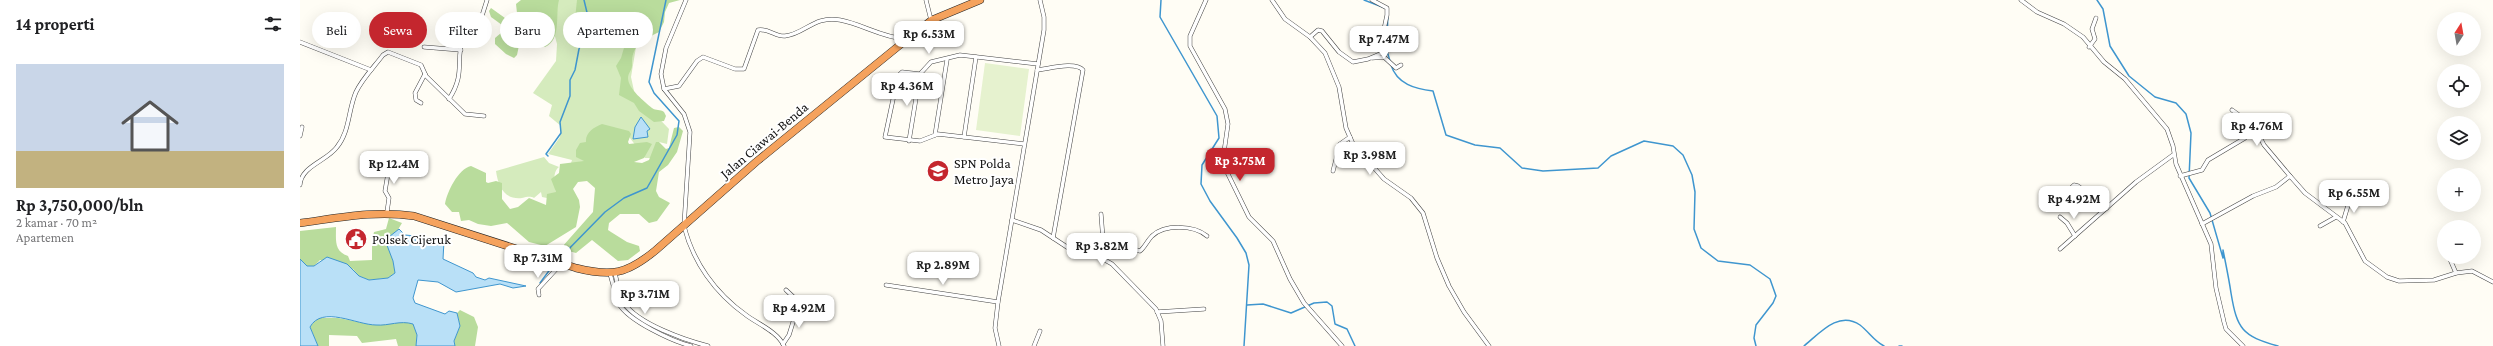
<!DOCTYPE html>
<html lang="id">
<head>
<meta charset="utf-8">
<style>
	body { margin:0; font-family:"Crimson Pro",serif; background:#f6f6f6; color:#202124; height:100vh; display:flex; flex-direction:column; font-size:15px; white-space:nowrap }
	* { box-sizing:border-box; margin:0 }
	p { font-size:13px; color:#757577 }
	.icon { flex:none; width:22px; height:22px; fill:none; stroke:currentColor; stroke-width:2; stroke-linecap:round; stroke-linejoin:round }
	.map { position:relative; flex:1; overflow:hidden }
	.drawer { display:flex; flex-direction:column; background:#fff; width:300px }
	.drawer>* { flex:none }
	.banner { position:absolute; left:12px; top:12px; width:380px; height:36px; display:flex; gap:8px }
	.needle { width:26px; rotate:11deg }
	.fabs { position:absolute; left:2137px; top:12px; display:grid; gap:8px }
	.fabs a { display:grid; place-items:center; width:44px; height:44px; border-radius:50%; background:#fff; box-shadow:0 4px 16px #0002; font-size:20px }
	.price { position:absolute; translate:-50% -34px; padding:0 9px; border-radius:8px; background:#fff; color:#222; font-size:13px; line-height:26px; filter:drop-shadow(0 1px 2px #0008) }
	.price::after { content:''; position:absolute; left:50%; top:24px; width:12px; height:9px; margin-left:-6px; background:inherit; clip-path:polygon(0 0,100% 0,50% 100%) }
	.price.on { background:#c4262e; color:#fff }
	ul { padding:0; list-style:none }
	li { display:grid; align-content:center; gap:8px; height:212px; padding:0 16px }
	li span { display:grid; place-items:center; height:124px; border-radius:0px; color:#555 }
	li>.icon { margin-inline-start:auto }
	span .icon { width:72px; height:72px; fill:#fffc; stroke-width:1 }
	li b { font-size:17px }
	h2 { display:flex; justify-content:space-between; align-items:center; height:48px; padding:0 16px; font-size:17px }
	.tag { padding:0 14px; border-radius:18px; background:#fff; box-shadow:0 4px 16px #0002; font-size:14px; line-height:36px }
	.tag.on { background:#c4262e; color:#fff }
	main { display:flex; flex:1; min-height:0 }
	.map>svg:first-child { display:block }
</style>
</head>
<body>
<main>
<section class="drawer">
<h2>14 properti<svg class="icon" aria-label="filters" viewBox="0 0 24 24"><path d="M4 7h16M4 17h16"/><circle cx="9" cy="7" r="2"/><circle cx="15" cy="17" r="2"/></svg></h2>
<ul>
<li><span style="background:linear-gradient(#c9d6e8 70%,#c2b280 0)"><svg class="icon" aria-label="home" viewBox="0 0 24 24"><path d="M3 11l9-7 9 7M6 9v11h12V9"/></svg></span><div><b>Rp 3,750,000/bln</b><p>2 kamar · 70 m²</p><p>Apartemen</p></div></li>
</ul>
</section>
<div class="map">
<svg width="2193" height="346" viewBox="0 0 2193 346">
	<rect width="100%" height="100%" fill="#fffdf5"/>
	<g fill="#d5ebbd">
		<polygon points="257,0 281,0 337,41 331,77 336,100 343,102 369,129 367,144 359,142 352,158 345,158 327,134 290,164 271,163 272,160 248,154 260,137 261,126 249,116 252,105 233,93 256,61 257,44 253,29"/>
		<path d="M244 157 249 163 259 167C252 172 254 187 257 195L247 198 242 197 241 192 234 198C230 196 227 197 222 198 204 200 198 186 196 171Z"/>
	</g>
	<g fill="#b9dc9c">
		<path d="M221 0H259C255 14 262 40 245 47L242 46 231 31H222L217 55 214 58 206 54 195 44V38L201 33 202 25 191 17 189 11 191 8 205 18 212 19 217 13 216 4Z"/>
		<path d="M277 0H380L369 3 365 12 364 22 359 32 347 38 340 46H337C332 54 332 57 332 66 332 70 328 73 328 78 328 89 345 102 352 108 356 111 360 109 364 112L366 116 364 121 354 122 339 111 334 103 319 95 321 78 316 66 321 58 326 41 323 39 308 41 275 19Z"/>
		<path d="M302 124 329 131 331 134 328 142 329 144 347 142 352 144 344 158 334 162 342 163 349 160 356 142H359L366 149 369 148 374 128 379 127 383 131 377 152 368 165 359 172 356 191 359 197 370 203 357 221 349 223 339 214H320L309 223 308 230 311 232 327 242 339 246 340 251 328 260 318 261 292 240 276 253 265 250 262 247 293 212 295 188 287 181 278 182 273 189 279 200 280 207 276 227 245 246 229 242 207 223 191 226 178 224 169 220 161 221 159 212H152L145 204C147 192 158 169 171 166L186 173V182L188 183 196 181 202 183V199L210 209 218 207 229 198 246 205 247 194 256 192 251 179 259 173 260 164 284 161 276 157V150L280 143 286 142C285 133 294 127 302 124Z"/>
		<path d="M89 218 102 223 88 246 93 261 95 273 88 278 69 280 59 276 53 269 20 260 14 266H7L0 259V231L36 227C36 241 34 251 48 256L50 261 72 260V241L74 232 86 229Z"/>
		<polygon points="160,310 174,317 178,327 175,346 155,346 154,341 160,326 157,313"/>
		<polygon points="17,318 38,318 76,325 105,322 113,324 117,335 116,346 98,346 96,339 62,343 57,336 29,335 29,346 18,346 10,327"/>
	</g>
	<polygon fill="#e6f2cf" points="685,63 729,69 720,136 676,130"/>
	<g fill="#b9e0f7" stroke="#3f96cf">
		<polygon points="341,117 350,129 347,131 348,137 333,139 335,127"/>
		<path d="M99 229 105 235 116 236 115 241 124 244 129 238 144 241 143 259 173 273 176 277 185 280 189 278 226 286 213 288 200 284 156 292 138 282 118 280 113 298 115 303 145 314 149 311 157 313 160 326 154 341 155 346H116L117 335 113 324C100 320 89 326 76 325 57 325 22 305 10 327L18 346H0V259L7 266H14L27 257 47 264 59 276 69 280 88 278 95 273 93 261 85 240Z"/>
	</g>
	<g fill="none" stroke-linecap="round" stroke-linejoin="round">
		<g stroke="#3f96cf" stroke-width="1.5">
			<polyline points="861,0 860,17 917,116 919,138 902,165 901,184 910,201 937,238 946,253 949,265 944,346"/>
			<polyline points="1064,0 1085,8"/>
			<path d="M1797 0 1803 9 1810 46 1829 76 1855 97 1876 103 1886 114 1891 133 1889 178 1910 213 1923 258V250C1926 265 1929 279 1931 293 1937 329 1942 336 1978 346"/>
			<polyline points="1087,44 1088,9"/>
			<polyline points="1087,51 1090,61"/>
			<path d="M1091 65C1097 84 1115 89 1133 91L1146 135 1175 145 1200 148 1222 168 1243 171 1298 168 1311 156 1344 141 1373 146 1383 155 1392 175 1395 192 1394 229 1401 248 1418 261 1450 265 1470 279 1476 296 1473 303 1456 325 1454 338 1456 346"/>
			<polyline points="248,156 246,154 261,133 260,122 270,96 270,80 275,70 279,49 290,25 284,0"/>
			<polyline points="258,260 305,212 324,198 347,188 377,135 379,121 354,93 349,82 366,0"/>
			<polyline points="240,283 254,264"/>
			<polyline points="947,305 963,304 991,313 1014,303 1027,302 1032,306 1035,324 1047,329 1055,346"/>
			<path d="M1504 346C1519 334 1538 310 1560 325 1569 332 1574 341 1584 346"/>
			<polyline points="1599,346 1602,346"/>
		</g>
		<g stroke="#444" stroke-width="4.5">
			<g id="street">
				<path d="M386 0 366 48 361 74 364 89 384 114 390 132 384 226C393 262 415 293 446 315 458 324 478 332 484 346"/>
				<polyline points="626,0 631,20"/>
				<polyline points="906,0 890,36 890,46 925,109 928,124 924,152 925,168 949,217 973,241 990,279 1004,303 1042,346"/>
				<polyline points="972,0 985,19 1010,37 1025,53 1039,87 1046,128 1053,144 1084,179 1111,198 1123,213 1137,258 1149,286 1164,312 1189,346"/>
				<polyline points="1721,0 1737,12 1764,24 1783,37 1804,62 1825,79 1867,129 1873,146 1876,164 1911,244 1916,288 1924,322 1926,329 1943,346"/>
				<polyline points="1010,37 1018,30 1022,31 1039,52 1053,62 1068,59 1087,51 1083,34 1087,15 1087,8 1072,0"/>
				<polyline points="0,42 71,70"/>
				<polyline points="124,47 161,50"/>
				<polyline points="1789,47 1795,39 1792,29 1796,18"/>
				<polyline points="1072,58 1084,57 1096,68 1101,65"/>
				<path d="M737 70C748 69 775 61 783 70L753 238"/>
				<path d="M364 89 379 86 397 61 403 57 435 69H444L458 30C468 28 476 37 485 36 505 34 514 15 540 20 562 24 581 37 605 39"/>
				<path d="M149 99C166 73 155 61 163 37L180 22 187 0"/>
				<polyline points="121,103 116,100 115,93 125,74"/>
				<polyline points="1932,110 1954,126 1964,145 1990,176"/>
				<polyline points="635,135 647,60"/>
				<polyline points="0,136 2,127"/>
				<polyline points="664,137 676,57"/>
				<polyline points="609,141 620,74"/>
				<polyline points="724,144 638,134 620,141 585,137 598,76 602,72 620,74 631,62 660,55 738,64"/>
				<polyline points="1033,171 1040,144 1050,137"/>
				<polyline points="1880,176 1902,170 1908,160 1945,138"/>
				<path d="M0 185C1 166 27 161 37 147 50 131 48 110 56 92 62 79 74 67 83 55L88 52 121 65 126 76 165 114 184 116"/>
				<polyline points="1766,193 1774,185 1778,186 1807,208"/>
				<polyline points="87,212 89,198 85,191 91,156"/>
				<polyline points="801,214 804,252"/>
				<polyline points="1760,217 1767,223 1775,236"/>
				<polyline points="712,220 741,230 776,253 796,255 812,264 856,309 861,321 863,346"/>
				<polyline points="2043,222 2049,202"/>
				<polyline points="1902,224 1953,196 1976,187 1990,176 2005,193 2045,223 2065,261 2087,277 2099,281 2134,280 2156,273 2172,271 2193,282"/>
				<polyline points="2020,226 2036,217"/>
				<polyline points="1760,249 1836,182 1873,155"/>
				<path d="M791 253 829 248 840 251C845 247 847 241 852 236 865 224 894 225 907 236"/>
				<polyline points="2149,257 2156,273"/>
				<path d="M315 273C317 283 319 294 324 303 338 324 385 340 408 346"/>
				<path d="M310 274C313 283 315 295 319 304 329 321 372 341 391 346"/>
				<polyline points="586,285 698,302"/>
				<polyline points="239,295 238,289 261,264"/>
				<polyline points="857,312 904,309"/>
				<polyline points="483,344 489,335 494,319 503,306 486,290"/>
				<polyline points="699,346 695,328 698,302 744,30 744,17 740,0"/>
				<polyline points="734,346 740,331"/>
			</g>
		</g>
		<g stroke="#222" stroke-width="8">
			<path id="highway" d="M0 223C38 218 75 210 114 216L276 268C312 277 327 274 356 250L456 162 606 40 632 20 680 0"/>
		</g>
		<use href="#street" stroke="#fff" stroke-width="3.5"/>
		<use href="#highway" stroke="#f5a25d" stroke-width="7"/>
	</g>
	<defs>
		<g id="university-disc" transform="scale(1.15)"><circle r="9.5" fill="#c4262e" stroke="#fff"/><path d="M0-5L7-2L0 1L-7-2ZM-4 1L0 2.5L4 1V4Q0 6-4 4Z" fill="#fff"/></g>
		<g id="civic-disc" transform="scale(1.15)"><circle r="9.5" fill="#c4262e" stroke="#fff"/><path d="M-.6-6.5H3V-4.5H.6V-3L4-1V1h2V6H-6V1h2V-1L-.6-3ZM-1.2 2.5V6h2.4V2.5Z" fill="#fff"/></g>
	</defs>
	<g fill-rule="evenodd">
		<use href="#university-disc" x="638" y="171"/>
		<use href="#civic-disc" x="56" y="239"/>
	</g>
	<g text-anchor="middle" stroke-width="4" stroke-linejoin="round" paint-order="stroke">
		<g font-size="14" fill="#111" stroke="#fff">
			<text transform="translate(464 140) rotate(-40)" y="5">Jalan Ciawai-Benda</text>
		</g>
		<g font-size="14" fill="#111" stroke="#fff" text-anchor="start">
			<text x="654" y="168">SPN Polda<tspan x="654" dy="16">Metro Jaya</tspan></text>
			<text x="72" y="244">Polsek Cijeruk</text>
		</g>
	</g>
</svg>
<div class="fabs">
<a><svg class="needle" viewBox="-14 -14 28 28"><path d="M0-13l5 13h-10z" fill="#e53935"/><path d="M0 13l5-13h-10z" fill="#757577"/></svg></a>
<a><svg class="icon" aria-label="locate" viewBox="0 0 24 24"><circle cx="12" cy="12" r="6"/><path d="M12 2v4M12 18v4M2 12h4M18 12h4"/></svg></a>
<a><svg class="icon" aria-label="layers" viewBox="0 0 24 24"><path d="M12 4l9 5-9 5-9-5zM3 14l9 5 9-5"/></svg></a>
<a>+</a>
<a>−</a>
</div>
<b class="price" style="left:629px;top:55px">Rp 6.53M</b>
<b class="price" style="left:1084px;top:60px">Rp 7.47M</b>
<b class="price" style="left:607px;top:107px">Rp 4.36M</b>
<b class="price" style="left:1957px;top:147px">Rp 4.76M</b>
<b class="price" style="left:1070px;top:176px">Rp 3.98M</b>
<b class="price on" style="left:940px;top:182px">Rp 3.75M</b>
<b class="price" style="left:94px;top:185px">Rp 12.4M</b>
<b class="price" style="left:2054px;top:214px">Rp 6.55M</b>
<b class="price" style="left:1774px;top:220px">Rp 4.92M</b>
<b class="price" style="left:802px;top:267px">Rp 3.82M</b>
<b class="price" style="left:238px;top:279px">Rp 7.31M</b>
<b class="price" style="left:643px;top:286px">Rp 2.89M</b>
<b class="price" style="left:345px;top:315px">Rp 3.71M</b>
<b class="price" style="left:499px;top:329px">Rp 4.92M</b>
<div class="banner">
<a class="tag">Beli</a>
<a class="tag on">Sewa</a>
<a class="tag">Filter</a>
<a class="tag">Baru</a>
<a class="tag">Apartemen</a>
</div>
</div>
</main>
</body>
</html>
